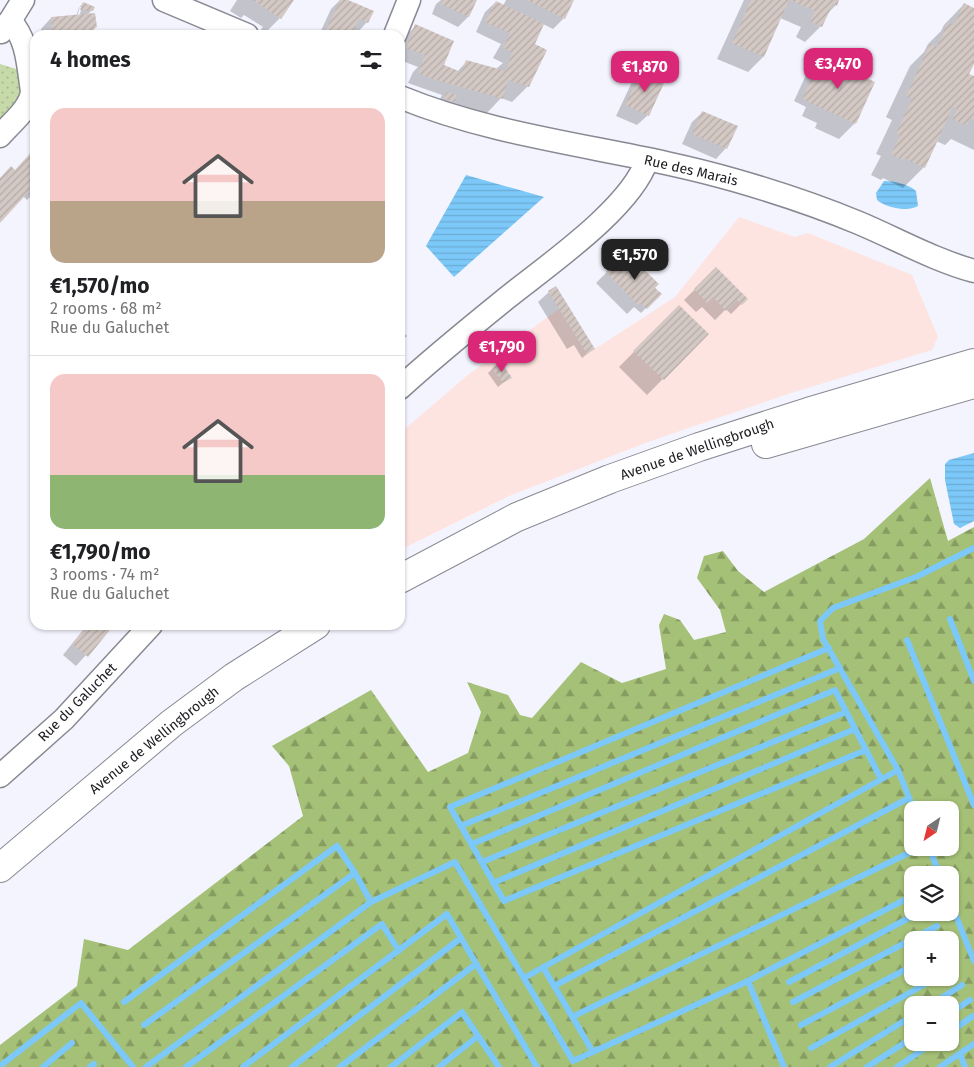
<!DOCTYPE html>
<html lang="en">
<head>
<meta charset="utf-8">
<style>
	body { margin:0; font-family:"Fira Sans",sans-serif; background:#f2f2f2; color:#202124; height:100vh; display:flex; flex-direction:column; font-size:19px; white-space:nowrap }
	* { box-sizing:border-box; margin:0 }
	p { font-size:16px; color:#757577 }
	.icon { flex:none; width:28px; height:28px; fill:none; stroke:currentColor; stroke-width:2; stroke-linecap:round; stroke-linejoin:round }
	.map { position:relative; flex:1; overflow:hidden }
	.details { position:absolute; left:30px; top:30px; width:375px; height:600px; display:flex; flex-direction:column; background:#fff; border-radius:15px; box-shadow:0 1px 4px #0004 }
	.details>* { flex:none }
	.needle { width:32px; rotate:215deg }
	.controls { position:absolute; left:904px; top:801px; display:grid; gap:10px }
	.controls a { display:grid; place-items:center; width:55px; height:55px; border-radius:10px; background:#fff; box-shadow:0 1px 4px #0004; font-size:25px }
	.price { position:absolute; translate:-50% -42px; padding:0 11px; border-radius:10px; background:#db2777; color:#fff; font-size:16px; line-height:32px; filter:drop-shadow(0 1px 2px #0008) }
	.price::after { content:''; position:absolute; left:50%; top:30px; width:15px; height:11px; margin-left:-8px; background:inherit; clip-path:polygon(0 0,100% 0,50% 100%) }
	.price.current { background:#222; color:#fff }
	ul { padding:0; list-style:none }
	li { display:grid; align-content:center; gap:10px; height:265px; padding:0 20px }
	li+li { border-top:1px solid #e0e0e0 }
	li span { display:grid; place-items:center; height:155px; border-radius:15px; color:#555 }
	li>.icon { margin-inline-start:auto }
	span .icon { width:90px; height:90px; fill:#fffc; stroke-width:1 }
	li b { font-size:21px }
	h2 { display:flex; justify-content:space-between; align-items:center; height:60px; padding:0 20px; font-size:21px }
	.map>svg:first-child { display:block }
</style>
</head>
<body>
<div class="map">
<svg width="974" height="1067" viewBox="0 0 974 1067">
	<defs>
		<pattern id="grass-dots" width="8" height="8" patternUnits="userSpaceOnUse" patternTransform="scale(1.25)"><rect width="8" height="8" fill="#c6d9a8"/><path d="M2 2h.1M6 6h.1" fill="none" stroke="#aaba90" stroke-width="1.8" stroke-linecap="round"/></pattern>
		<pattern id="forest-firs" width="22" height="20" patternUnits="userSpaceOnUse" patternTransform="scale(1.25)"><rect width="22" height="20" fill="#a5c077"/><path d="M5 1l3.5 6h-7zM16 11l3.5 6h-7z" fill="#869c61"/></pattern>
		<pattern id="water-rules" width="6" height="5" patternUnits="userSpaceOnUse" patternTransform="scale(1.25)"><rect width="6" height="5" fill="#7cc8f8"/><path d="M0 2.5h6" fill="none" stroke="#6bacd4"/></pattern>
		<pattern id="building-hatch" width="6" height="6" patternUnits="userSpaceOnUse" patternTransform="scale(1.25)"><rect width="6" height="6" fill="#d3c8c3"/><path d="M-1 1l2-2M0 6l6-6M5 7l2-2" fill="none" stroke="#b5aca7"/></pattern>
	</defs>
	<rect width="100%" height="100%" fill="#f3f4fe"/>
	<polygon fill="#fee4e0" points="739,217 795,237 808,233 912,275 938,337 932,350 791,393 648,442 509,496 400,550 400,433 469,374 559,309 587,354 675,297"/>
	<polygon fill="url(#grass-dots)" points="0,64 23,71 27,89 0,128"/>
	<path fill="url(#forest-firs)" fill-rule="evenodd" d="M930 478 948 541 974 527V1067H0V1045L77 986 84 939 128 950 303 816 289 766 272 746 371 690 428 772 468 753 481 712 467 682 508 695 520 715 532 718 581 662 622 683 666 669 659 625 664 614 680 620 694 640 726 632 720 610 697 578 704 556 723 551 738 571 764 592 864 539ZM912 810H950V848H912ZM912 875H950V912H912ZM912 940H950V978H912ZM912 1005H950V1042H912Z"/>
	<g fill="url(#water-rules)">
		<polygon points="466,175 544,197 454,277 426,246"/>
		<path d="M884 181C894 181 908 184 916 191L918 206C907 212 887 208 877 200L876 193Z"/>
		<polygon points="974,453 974,521 960,528 954,524 945,480 945,464 949,460"/>
	</g>
	<g fill="#0003" fill-rule="evenodd">
		<polygon points="237,0 293,0 280,18 265,33 260,31 263,27 244,15 241,18 230,11"/>
		<polygon points="340,0 345,0 367,22 357,33 353,31 351,35 319,35 331,9"/>
		<polygon points="441,0 476,0 468,17 458,27 432,14 436,4"/>
		<polygon points="506,0 573,0 564,18 553,29 543,24 533,44 528,86 512,102 501,98 486,114 439,101 442,95 408,83 413,72 418,67 400,60 400,49 405,36 416,26 442,66 457,72 467,61 496,69 503,63 493,58 501,44 476,32 485,12 496,2 503,6"/>
		<polygon points="744,0 838,0 836,5 827,14 821,26 805,42 796,37 801,27 780,18 763,57 748,72 717,59"/>
		<path d="M83 3 92 10 87 15 96 27 93 30V35H41V29L51 18 76 16 79 8ZM80 7H82L79 17 77 16Z"/>
		<polygon points="964,4 974,13 974,60 967,75 974,78 974,150 951,139 945,145 936,141 924,167 903,188 883,178 881,180 871,175 881,156 876,154 892,120 886,117 910,66 924,52 928,44 941,31 944,25"/>
		<polygon points="822,59 855,123 839,139 815,128 817,123 802,116 806,107 794,101 806,75"/>
		<polygon points="642,71 648,115 637,125 616,116 632,82"/>
		<polygon points="703,112 726,148 716,159 682,144 692,122"/>
		<polygon points="35,150 35,192 27,200 23,196 0,221 0,179 15,171"/>
		<polygon points="626,253 660,294 641,313 634,307 627,314 596,283"/>
		<polygon points="716,269 746,299 731,314 726,309 715,320 702,307 696,312 684,300"/>
		<polygon points="549,292 593,349 582,358 574,345 567,349 538,302"/>
		<polygon points="679,306 707,334 647,395 619,367"/>
		<polygon points="493,368 510,377 498,387 488,373"/>
		<polygon points="87,625 113,625 76,666 63,655"/>
	</g>
	<g fill="none" stroke-linecap="round" stroke-linejoin="round">
		<g stroke="#7cc8f8" stroke-width="6">
			<polyline points="950,619 974,681"/>
			<polyline points="907,640 974,805"/>
			<polyline points="840,668 461,826 504,901 866,750"/>
			<polyline points="914,810 898,770 823,639 820,621 833,608 916,577 974,548"/>
			<polyline points="461,826 450,807 829,648"/>
			<polyline points="472,844 835,690 881,779"/>
			<polyline points="929,848 940,875"/>
			<polyline points="482,862 846,712"/>
			<polyline points="493,883 855,729"/>
			<polyline points="950,901 974,961"/>
			<polyline points="543,967 593,1052"/>
			<polyline points="950,970 955,967"/>
			<polyline points="524,978 898,770"/>
			<polyline points="748,981 912,896"/>
			<polyline points="789,982 920,912"/>
			<polyline points="554,986 909,798"/>
			<polyline points="124,1002 337,846 355,873"/>
			<polyline points="793,1002 937,926"/>
			<polyline points="930,1005 962,985"/>
			<polyline points="950,1013 970,1000"/>
			<polyline points="572,1017 919,848"/>
			<polyline points="144,1025 355,873 371,902"/>
			<polyline points="801,1025 912,966"/>
			<polyline points="950,1032 973,1016"/>
			<polyline points="811,1048 936,978"/>
			<polyline points="960,1054 965,1067"/>
			<polyline points="0,1066 81,1003 133,1067"/>
			<polyline points="43,1067 72,1043"/>
			<polyline points="90,1067 94,1064"/>
			<polyline points="146,1067 371,902 455,862 573,1061 748,981 784,1067"/>
			<polyline points="186,1067 382,924 399,951"/>
			<polyline points="243,1067 447,914 461,938"/>
			<polyline points="292,1067 461,938 537,1067"/>
			<polyline points="340,1067 476,964"/>
			<polyline points="391,1067 462,1012 499,1067"/>
			<polyline points="439,1067 478,1036"/>
			<polyline points="830,1067 912,1016"/>
			<polyline points="867,1067 912,1038"/>
			<polyline points="897,1067 934,1042"/>
			<polyline points="940,1067 974,1044"/>
		</g>
	</g>
	<g fill="url(#building-hatch)">
		<polygon points="253,0 294,0 281,19"/>
		<polygon points="340,0 348,0 374,11 368,23 359,19 352,35 338,35 326,30"/>
		<polygon points="443,0 477,0 469,17 441,4"/>
		<polygon points="526,0 574,0 565,19"/>
		<polygon points="751,0 789,0 764,57 732,43"/>
		<polygon points="790,0 839,0 837,6 833,4 822,27 810,21 815,11"/>
		<polygon points="496,1 544,24 535,44 547,50 529,87 508,80 503,99 436,80 418,73 425,55 406,48 415,24 454,41 444,65 461,72 466,60 506,71 512,52 503,48 510,33 485,22"/>
		<polygon points="83,2 95,7 93,11 80,10"/>
		<polygon points="964,3 974,8 974,64 969,74 974,76 974,120 970,118 967,125 952,119 957,109 953,107 925,168 904,158 903,160 891,155 900,135 896,133 912,99 906,96 930,44 937,47 948,22 954,25"/>
		<polygon points="95,13 97,27 94,28 95,35 52,35 51,17"/>
		<polygon points="821,57 875,82 856,124 802,99"/>
		<polygon points="642,70 665,81 649,116 625,105"/>
		<polygon points="446,92 457,95 455,102 444,99"/>
		<polygon points="702,111 738,126 727,149 692,134"/>
		<polygon points="35,148 35,187 34,186 0,223 0,178 11,166 15,170"/>
		<polygon points="626,252 659,284 655,288 662,294 647,309 640,303 638,305 606,272"/>
		<polygon points="716,267 748,299 742,305 737,300 726,311 713,297 707,303 694,289"/>
		<polygon points="556,286 595,349 587,354 548,291"/>
		<polygon points="679,305 709,334 664,380 633,351"/>
		<polygon points="400,328 407,336 400,342"/>
		<polygon points="501,362 512,378 503,383 492,368"/>
		<polygon points="88,625 114,625 88,657 72,644"/>
	</g>
	<g fill="none" stroke-linecap="round" stroke-linejoin="round">
		<g stroke="#888992" stroke-width="25">
			<g id="minor">
				<polyline points="164,0 247,35"/>
				<polyline points="1,32 10,21 23,0"/>
				<polyline points="395,35 409,0"/>
				<path d="M400 97C507 141 624 148 734 180 776 192 818 206 859 223 897 239 934 260 974 271"/>
				<path d="M0 136C11 123 31 108 32 91 28 67 28 39 10 21"/>
				<path d="M400 388C435 356 471 327 508 297 548 265 631 208 647 160"/>
				<polyline points="0,776 64,719 151,625"/>
			</g>
		</g>
		<g stroke="#888992" stroke-width="30">
			<g id="primary">
				<polyline points="766,444 974,384"/>
				<polyline points="400,579 517,517 610,479 699,447 808,412 974,363"/>
				<polyline points="0,868 172,723 234,677 316,625"/>
			</g>
		</g>
		<use href="#minor" stroke="#fff" stroke-width="22"/>
		<use href="#primary" stroke="#fff" stroke-width="28"/>
	</g>
	<g text-anchor="middle" stroke-width="4.5" stroke-linejoin="round" paint-order="stroke">
		<g font-size="14" fill="#202024" stroke="#fff">
			<text transform="translate(691 170) rotate(13)" y="5">Rue des Marais</text>
			<text transform="translate(697 449) rotate(-19)" y="5">Avenue de Wellingbrough</text>
			<text transform="translate(77 702) rotate(-45)" y="5">Rue du Galuchet</text>
			<text transform="translate(154 740) rotate(-39)" y="5">Avenue de Wellingbrough</text>
		</g>
	</g>
</svg>
<div class="controls">
<a><svg class="needle" viewBox="-14 -14 28 28"><path d="M0-13l5 13h-10z" fill="#e53935"/><path d="M0 13l5-13h-10z" fill="#757577"/></svg></a>
<a><svg class="icon" aria-label="layers" viewBox="0 0 24 24"><path d="M12 4l9 5-9 5-9-5zM3 14l9 5 9-5"/></svg></a>
<a>+</a>
<a>−</a>
</div>
<b class="price" style="left:838px;top:90px">€3,470</b>
<b class="price" style="left:645px;top:93px">€1,870</b>
<b class="price current" style="left:635px;top:281px">€1,570</b>
<b class="price" style="left:502px;top:373px">€1,790</b>
<section class="details">
<h2>4 homes<svg class="icon" aria-label="filters" viewBox="0 0 24 24"><path d="M4 7h16M4 17h16"/><circle cx="9" cy="7" r="2"/><circle cx="15" cy="17" r="2"/></svg></h2>
<ul>
<li><span style="background:linear-gradient(#f6c9c9 60%,#b9a48a 0)"><svg class="icon" aria-label="home" viewBox="0 0 24 24"><path d="M3 11l9-7 9 7M6 9v11h12V9"/></svg></span><div><b>€1,570/mo</b><p>2 rooms · 68 m²</p><p>Rue du Galuchet</p></div></li>
<li><span style="background:linear-gradient(#f6c9c9 65%,#8fb573 0)"><svg class="icon" aria-label="home" viewBox="0 0 24 24"><path d="M3 11l9-7 9 7M6 9v11h12V9"/></svg></span><div><b>€1,790/mo</b><p>3 rooms · 74 m²</p><p>Rue du Galuchet</p></div></li>
</ul>
</section>
</div>
</body>
</html>
